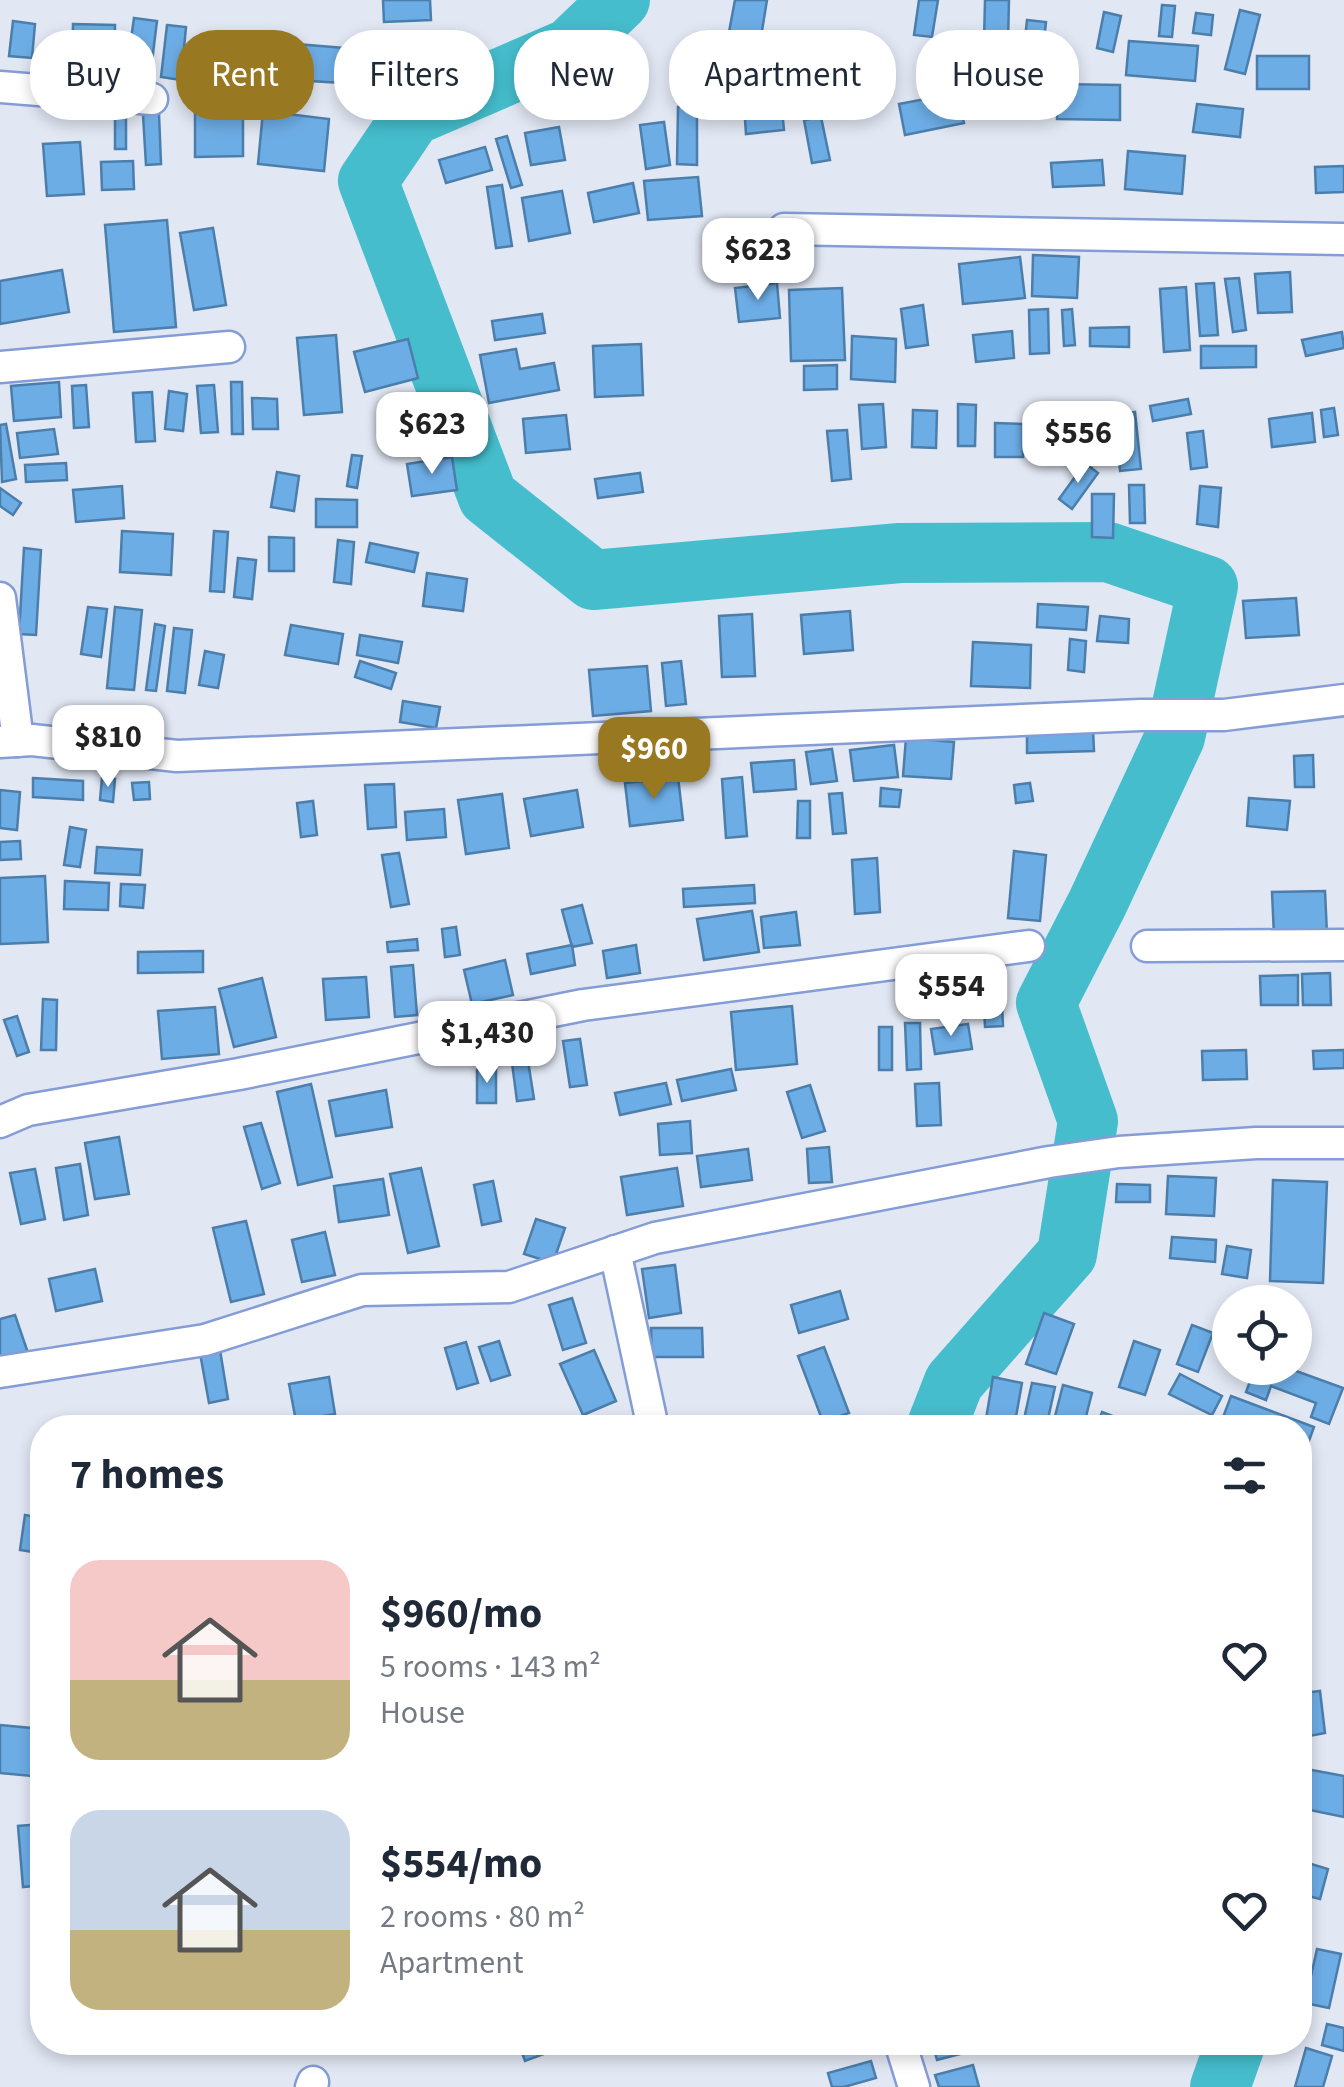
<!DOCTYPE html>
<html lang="en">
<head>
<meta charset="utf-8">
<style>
	body { margin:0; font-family:"Source Sans 3",sans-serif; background:#f2f2f3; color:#1f2937; height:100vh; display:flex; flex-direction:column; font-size:38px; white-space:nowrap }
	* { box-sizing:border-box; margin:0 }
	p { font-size:32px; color:#747a83 }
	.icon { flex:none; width:55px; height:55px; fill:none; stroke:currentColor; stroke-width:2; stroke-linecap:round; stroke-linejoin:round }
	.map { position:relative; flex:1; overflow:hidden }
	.side { position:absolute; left:30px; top:1415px; width:1282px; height:640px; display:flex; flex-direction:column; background:#fff; border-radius:40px; box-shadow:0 5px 15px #0003 }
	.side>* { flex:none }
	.top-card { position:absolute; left:30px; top:30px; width:1285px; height:90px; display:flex; gap:20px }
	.controls { position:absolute; left:1212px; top:1285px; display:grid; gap:20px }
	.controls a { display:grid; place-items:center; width:100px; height:100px; border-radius:50%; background:#fff; box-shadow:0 5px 15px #0003; font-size:50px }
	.price { position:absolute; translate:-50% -85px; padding:0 22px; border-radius:20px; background:#fff; color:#222; font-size:32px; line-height:65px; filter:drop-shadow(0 2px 5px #0008) }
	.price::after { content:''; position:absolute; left:50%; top:60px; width:30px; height:22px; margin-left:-15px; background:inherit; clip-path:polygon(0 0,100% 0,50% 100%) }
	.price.active { background:#997822; color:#fff }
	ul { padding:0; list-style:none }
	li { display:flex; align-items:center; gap:30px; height:250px; padding:0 40px }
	li span { display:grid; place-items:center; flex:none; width:280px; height:200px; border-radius:30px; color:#555 }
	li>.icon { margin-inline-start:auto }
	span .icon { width:120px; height:120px; fill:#fffc; stroke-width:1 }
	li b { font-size:42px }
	h2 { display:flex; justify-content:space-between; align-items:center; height:120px; padding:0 40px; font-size:42px }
	.tag { padding:0 35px; border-radius:40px; background:#fff; box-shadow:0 5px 15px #0003; font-size:35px; line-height:90px }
	.tag.active { background:#997822; color:#fff }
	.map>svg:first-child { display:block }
</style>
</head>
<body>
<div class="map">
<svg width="1344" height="2087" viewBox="0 0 1344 2087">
	<rect width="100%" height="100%" fill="#e1e7f3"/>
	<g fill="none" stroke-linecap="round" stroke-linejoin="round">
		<g stroke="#45bdcc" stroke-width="60">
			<polyline points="620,0 570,48 412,116 368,181 488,497 593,580 900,553 1108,552 1208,586 1175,737 1097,904 1046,1003 1088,1121 1067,1254 954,1382 936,1428"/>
			<polyline points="1220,2087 1236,2042"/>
		</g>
	</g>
	<g fill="#6dade6" stroke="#4b7eab" stroke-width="2.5">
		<polygon points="383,0 430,0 431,20 384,22"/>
		<polygon points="735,0 767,0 761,37 729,32"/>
		<polygon points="919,0 938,0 932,37 914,35"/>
		<polygon points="985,0 1009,0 1008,42 984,41"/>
		<polygon points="1162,5 1175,6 1172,37 1159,36"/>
		<polygon points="1240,10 1260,15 1245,74 1225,69"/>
		<polygon points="1104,12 1121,16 1113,52 1097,48"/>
		<polygon points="1196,13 1213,15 1211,35 1193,33"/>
		<polygon points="134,18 157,21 150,78 126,75"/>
		<polygon points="1027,20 1046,22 1040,77 1021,75"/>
		<polygon points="13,21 35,24 32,58 9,56"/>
		<polygon points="73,24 115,25 114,72 72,70"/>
		<polygon points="167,25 186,27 181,80 161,77"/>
		<polygon points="1129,41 1198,46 1195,81 1126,75"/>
		<polygon points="296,44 344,48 342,83 293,80"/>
		<rect x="1257" y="56" width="52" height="33"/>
		<polygon points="1058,84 1120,85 1120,120 1057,119"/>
		<polygon points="957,93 964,123 905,135 899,104"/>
		<polygon points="781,100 784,130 746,134 744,104"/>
		<polygon points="1197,104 1243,109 1240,137 1193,132"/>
		<polygon points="678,107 697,107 697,165 677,164"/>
		<polygon points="195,111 243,111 243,156 195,157"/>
		<polygon points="263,111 329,119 324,171 258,164"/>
		<polygon points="159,114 161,164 146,165 143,115"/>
		<polygon points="821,117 830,160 812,163 804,120"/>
		<rect x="115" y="118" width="11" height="31"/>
		<polygon points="664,122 670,165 646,169 640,125"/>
		<polygon points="559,127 565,160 531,165 525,133"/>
		<polygon points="507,136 522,185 511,188 496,139"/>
		<polygon points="80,142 84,194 47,196 43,144"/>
		<polygon points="485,147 492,170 446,183 439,160"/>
		<polygon points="1128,151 1185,156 1182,194 1125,189"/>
		<polygon points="1102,160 1104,185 1053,187 1051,163"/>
		<polygon points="133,161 134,189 102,190 101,162"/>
		<polygon points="1344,166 1344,192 1316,193 1315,167"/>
		<polygon points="698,177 702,216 648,220 644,181"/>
		<polygon points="633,183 639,213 594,222 588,193"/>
		<polygon points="502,185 512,246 496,248 487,187"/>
		<polygon points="562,191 570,233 529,241 522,198"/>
		<polygon points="167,220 176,327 114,332 105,225"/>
		<polygon points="213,228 226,305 194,310 180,233"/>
		<polygon points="1033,255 1079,257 1077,298 1032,296"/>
		<polygon points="1020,257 1025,298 963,304 959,264"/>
		<polygon points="62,270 69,312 0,324 0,281"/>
		<polygon points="1290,272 1292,312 1258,313 1255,274"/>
		<polygon points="1239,278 1246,330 1233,332 1225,279"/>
		<polygon points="777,283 780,318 739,322 735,288"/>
		<polygon points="1214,283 1218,335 1200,336 1196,284"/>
		<polygon points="1186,287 1190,350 1164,352 1160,289"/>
		<polygon points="842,288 845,360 791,361 789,290"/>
		<polygon points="923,305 928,345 906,348 901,309"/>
		<polygon points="1048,309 1049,353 1030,354 1029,310"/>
		<polygon points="1072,309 1075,345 1064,346 1062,310"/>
		<polygon points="542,314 545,333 495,340 492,321"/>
		<polygon points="1129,327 1129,347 1090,346 1090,328"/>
		<polygon points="1012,331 1014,358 976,362 973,335"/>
		<polygon points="1342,332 1344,348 1306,356 1302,340"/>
		<polygon points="336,335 342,412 304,415 297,338"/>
		<polygon points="852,336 896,339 895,382 851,379"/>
		<polygon points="408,339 418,378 365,392 354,352"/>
		<polygon points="641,344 643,395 595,397 593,346"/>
		<polygon points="1201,346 1256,346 1256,367 1201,368"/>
		<polygon points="516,349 520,369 554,363 559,390 489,403 480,355"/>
		<polygon points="837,365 837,389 804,390 804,366"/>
		<polygon points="59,382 61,417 14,421 11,386"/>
		<polygon points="231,382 242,382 243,434 232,434"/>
		<polygon points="86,385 89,427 74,428 72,386"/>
		<polygon points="214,385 218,432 201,433 197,386"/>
		<polygon points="169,391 187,394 183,431 165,429"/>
		<polygon points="152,392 155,441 136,442 133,393"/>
		<polygon points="252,398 277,399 278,429 253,429"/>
		<polygon points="1188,399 1191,414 1153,421 1150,406"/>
		<polygon points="883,404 886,447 862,449 859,405"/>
		<polygon points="958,404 976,405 975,446 958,446"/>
		<polygon points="1334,408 1338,435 1324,437 1321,410"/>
		<polygon points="913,410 937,411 936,448 912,447"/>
		<polygon points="1135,412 1141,469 1120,471 1114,415"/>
		<polygon points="1312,413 1315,442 1272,447 1269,419"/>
		<polygon points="566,415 570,449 526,453 523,419"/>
		<polygon points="995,423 1023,424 1023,457 995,457"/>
		<polygon points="6,424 16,479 2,482 0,425"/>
		<polygon points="54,429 58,454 20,458 17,433"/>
		<polygon points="847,430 851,479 832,481 827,431"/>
		<polygon points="1203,431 1207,467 1191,469 1187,433"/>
		<polygon points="1080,436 1083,460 1048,464 1045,441"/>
		<polygon points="352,455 362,456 357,488 347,486"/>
		<polygon points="452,457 457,490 412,496 407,464"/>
		<polygon points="66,463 67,480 26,482 25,465"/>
		<polygon points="1085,463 1098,473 1072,509 1059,499"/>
		<polygon points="277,472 299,476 294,511 271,507"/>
		<polygon points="640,473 643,492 598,498 595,479"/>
		<polygon points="1129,485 1144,485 1145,523 1130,523"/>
		<polygon points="122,486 124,518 76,522 73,490"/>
		<polygon points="1200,486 1221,488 1218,527 1197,524"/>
		<polygon points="0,488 21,503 13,515 0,506"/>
		<polygon points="1092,494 1114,494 1113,538 1092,537"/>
		<polygon points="316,499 357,500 357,527 316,527"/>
		<polygon points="122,531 173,534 171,575 120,572"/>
		<polygon points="214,531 228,532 224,592 210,591"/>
		<polygon points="269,537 294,538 294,571 269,571"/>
		<polygon points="338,540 354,542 351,584 334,582"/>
		<polygon points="370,543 418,553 414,572 366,562"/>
		<polygon points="24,548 41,550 36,635 19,634"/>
		<polygon points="238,558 256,560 252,599 234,597"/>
		<polygon points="427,573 467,579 463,611 423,606"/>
		<polygon points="1296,598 1299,635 1246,638 1243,601"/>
		<polygon points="1038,604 1088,607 1086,630 1037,627"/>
		<polygon points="88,607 107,609 101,657 81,654"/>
		<polygon points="115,607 142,610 134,690 107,688"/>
		<polygon points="850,611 853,650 804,654 801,615"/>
		<polygon points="752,614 755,676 722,677 719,616"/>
		<polygon points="1100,616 1129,619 1128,643 1097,641"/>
		<polygon points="155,624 165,626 156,691 146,690"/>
		<polygon points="291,625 343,634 338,664 285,655"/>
		<polygon points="174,628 192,630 185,693 167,691"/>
		<polygon points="360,635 402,642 398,663 357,655"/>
		<polygon points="1070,639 1086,641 1084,672 1068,670"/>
		<polygon points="973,642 1031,645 1030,688 971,686"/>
		<polygon points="205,651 224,655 218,688 199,685"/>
		<polygon points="360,661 396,673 391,689 355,677"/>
		<polygon points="681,661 686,704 666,706 662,663"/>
		<polygon points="647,666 651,711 593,716 589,670"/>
		<polygon points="403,701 440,707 436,728 400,722"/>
		<polygon points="1093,730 1094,751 1027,753 1027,732"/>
		<polygon points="906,738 954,742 951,779 903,776"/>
		<polygon points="894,745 898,777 854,781 850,750"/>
		<polygon points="832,749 837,781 811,784 806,752"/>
		<polygon points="1313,755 1314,787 1295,787 1294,756"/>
		<polygon points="794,760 796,789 754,792 751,763"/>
		<polygon points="678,777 683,820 630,826 625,783"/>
		<polygon points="742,777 747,836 726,838 722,779"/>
		<polygon points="33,778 83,781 83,800 33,797"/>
		<polygon points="102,778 115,779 113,802 100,800"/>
		<polygon points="149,782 150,799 134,800 132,783"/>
		<polygon points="1030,783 1033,801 1016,803 1014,785"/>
		<polygon points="394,784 396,827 368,829 365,785"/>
		<polygon points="881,788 901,790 899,807 880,806"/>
		<polygon points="0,790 20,792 17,830 0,828"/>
		<polygon points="577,790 583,827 531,836 524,799"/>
		<polygon points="842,793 846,833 833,834 829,794"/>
		<polygon points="502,794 509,848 466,854 458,800"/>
		<polygon points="1249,798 1290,801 1287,830 1247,826"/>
		<polygon points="313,801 317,835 301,837 297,803"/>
		<polygon points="798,801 810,801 810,838 797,838"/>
		<polygon points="444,809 446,837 407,840 405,812"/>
		<polygon points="70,827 86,830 80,867 64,865"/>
		<polygon points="20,841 21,859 0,860 0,842"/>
		<polygon points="97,847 142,850 140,875 95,873"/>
		<polygon points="1014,851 1046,855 1040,921 1008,918"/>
		<polygon points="399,853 409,904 391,907 382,855"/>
		<polygon points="877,858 880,912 855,914 852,860"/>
		<polygon points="45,876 48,942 0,944 0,878"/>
		<polygon points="65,881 109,883 108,910 64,909"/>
		<polygon points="121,884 145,885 143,908 120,906"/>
		<polygon points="754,885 755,903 684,907 683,889"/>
		<polygon points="1325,891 1327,934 1274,936 1272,892"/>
		<polygon points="582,905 592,943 572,947 562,910"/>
		<polygon points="752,911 759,952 704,960 697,919"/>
		<polygon points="796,912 800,945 764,948 761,917"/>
		<polygon points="456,927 460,955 445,957 442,929"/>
		<polygon points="417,939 418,950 388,952 387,942"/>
		<polygon points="572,945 575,965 531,974 527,954"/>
		<polygon points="636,945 640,973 607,978 603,951"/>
		<polygon points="203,951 203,972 138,973 138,952"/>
		<polygon points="505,960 513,995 472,1004 464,970"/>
		<polygon points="413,965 417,1015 395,1017 391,967"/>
		<polygon points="1330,973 1331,1005 1303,1005 1302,974"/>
		<polygon points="1298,975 1298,1005 1261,1005 1260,976"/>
		<polygon points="366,977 369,1017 326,1020 323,979"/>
		<polygon points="262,978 276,1037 234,1047 219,989"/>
		<polygon points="962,984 964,1004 950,1006 948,986"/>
		<polygon points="1001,984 1003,1026 985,1027 983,985"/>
		<polygon points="43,999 57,1000 56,1050 41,1050"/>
		<polygon points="792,1006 797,1064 736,1070 731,1012"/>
		<polygon points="215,1007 219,1054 162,1059 158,1011"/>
		<polygon points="17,1016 29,1052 17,1056 4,1020"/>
		<polygon points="905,1023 920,1023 921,1069 907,1070"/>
		<polygon points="968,1024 972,1049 935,1054 931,1029"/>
		<rect x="879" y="1027" width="13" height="43"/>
		<polygon points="580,1039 587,1085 570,1087 563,1041"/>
		<polygon points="1246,1050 1247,1079 1203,1080 1202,1051"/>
		<polygon points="1344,1050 1344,1068 1314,1069 1313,1051"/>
		<polygon points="528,1061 534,1099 517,1101 512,1063"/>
		<polygon points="496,1069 496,1103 477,1103 477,1070"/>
		<polygon points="731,1069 736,1090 682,1101 677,1080"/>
		<polygon points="666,1083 671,1104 620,1115 615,1093"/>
		<polygon points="939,1083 941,1125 917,1126 915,1084"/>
		<polygon points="311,1084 332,1177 298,1185 277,1092"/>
		<polygon points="810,1085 825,1131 802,1138 787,1092"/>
		<polygon points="386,1090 392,1127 336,1136 329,1101"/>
		<polygon points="690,1121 692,1153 660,1155 658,1124"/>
		<polygon points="261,1123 280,1183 262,1189 244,1127"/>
		<polygon points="119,1137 129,1194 95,1199 85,1143"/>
		<polygon points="829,1147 832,1182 809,1183 807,1149"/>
		<polygon points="748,1149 752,1180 701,1187 697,1156"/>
		<polygon points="80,1164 88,1215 64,1220 56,1168"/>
		<polygon points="421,1168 439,1246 408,1253 390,1174"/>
		<polygon points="677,1168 683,1206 627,1215 621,1177"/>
		<polygon points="35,1169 45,1219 21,1224 10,1173"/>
		<polygon points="1168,1176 1216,1178 1214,1216 1166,1214"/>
		<polygon points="383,1179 389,1215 339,1222 334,1186"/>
		<polygon points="1273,1180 1327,1182 1323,1283 1270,1281"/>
		<polygon points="493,1181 501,1221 482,1225 474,1185"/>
		<polygon points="1117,1184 1150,1185 1150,1202 1116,1202"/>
		<polygon points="536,1219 565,1228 553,1263 524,1254"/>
		<polygon points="246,1221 264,1294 231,1302 213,1228"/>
		<polygon points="325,1232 335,1275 302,1282 292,1240"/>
		<polygon points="1172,1237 1216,1240 1215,1262 1170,1258"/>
		<polygon points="1227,1246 1251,1250 1247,1278 1222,1274"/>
		<polygon points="675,1265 681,1313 649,1318 642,1269"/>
		<polygon points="95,1269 102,1301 56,1311 49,1279"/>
		<polygon points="840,1291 848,1319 799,1333 791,1305"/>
		<polygon points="572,1298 586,1343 563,1350 549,1305"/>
		<polygon points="1044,1313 1074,1324 1056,1374 1026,1364"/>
		<polygon points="15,1315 28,1353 0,1362 0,1319"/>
		<polygon points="1192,1325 1213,1333 1198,1372 1177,1364"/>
		<polygon points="651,1328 702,1328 703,1357 652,1357"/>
		<polygon points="499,1341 510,1375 491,1381 479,1347"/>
		<polygon points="1134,1341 1160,1350 1145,1395 1119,1387"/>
		<polygon points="466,1342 478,1383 457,1389 445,1348"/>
		<polygon points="824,1347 849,1413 823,1422 798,1356"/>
		<polygon points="220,1350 228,1399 209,1403 200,1353"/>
		<polygon points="594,1350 616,1401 583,1415 560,1364"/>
		<polygon points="1255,1368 1288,1368 1343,1388 1329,1424 1311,1417 1316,1403 1271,1386 1266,1400 1246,1392"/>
		<polygon points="1180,1374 1222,1396 1212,1415 1169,1394"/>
		<polygon points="329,1377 335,1414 296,1421 289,1384"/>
		<polygon points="993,1377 1022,1383 1014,1428 985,1425"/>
		<polygon points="1032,1383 1055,1387 1046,1428 1022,1428"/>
		<polygon points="1063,1385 1092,1393 1083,1428 1052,1428"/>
		<polygon points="1231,1396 1314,1427 1302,1460 1300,1428 1219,1428"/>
		<polygon points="1102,1412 1136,1425 1135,1428 1096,1428"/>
		<polygon points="25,1515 42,1518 39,1553 20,1550"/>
		<polygon points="1320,1691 1325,1733 1309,1736 1303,1693"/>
		<polygon points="0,1725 42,1729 42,1777 0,1773"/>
		<polygon points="1301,1768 1344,1776 1344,1817 1300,1808"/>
		<polygon points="42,1824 42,1885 23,1887 18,1826"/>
		<polygon points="1308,1863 1328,1869 1320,1899 1300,1894"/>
		<polygon points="1317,1949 1341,1954 1329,2008 1305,2003"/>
		<polygon points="1327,2024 1344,2028 1344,2051 1322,2045"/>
		<polygon points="518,2042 558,2042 560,2048 525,2061"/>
		<polygon points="932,2042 982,2042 983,2048 937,2060"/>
		<polygon points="1306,2048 1332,2056 1323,2087 1295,2087"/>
		<polygon points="871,2061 876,2078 844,2087 832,2087 828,2073"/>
		<polygon points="973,2065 979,2087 939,2087 935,2075"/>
	</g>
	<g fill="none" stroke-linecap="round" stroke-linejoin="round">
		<g stroke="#859dd6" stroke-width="35">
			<g id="street">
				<polyline points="0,87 152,99"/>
				<polyline points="784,229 1344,239"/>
				<polyline points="0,367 229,347"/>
				<polyline points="0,598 18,741"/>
				<polyline points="0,742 32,740 177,756 1140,715 1224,715 1344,700"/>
				<polyline points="1147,946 1344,945"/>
				<polyline points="0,1122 28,1110 239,1074 583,1005 1029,946"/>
				<polyline points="615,1251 653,1428"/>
				<polyline points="0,1372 205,1340 362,1290 509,1287 655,1238 1049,1162 1119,1152 1256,1143 1344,1143"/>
				<polyline points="900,2042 914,2087"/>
				<polyline points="311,2087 313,2082"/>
			</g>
		</g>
		<use href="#street" stroke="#fff" stroke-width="30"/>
	</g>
</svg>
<div class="controls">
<a><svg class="icon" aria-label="locate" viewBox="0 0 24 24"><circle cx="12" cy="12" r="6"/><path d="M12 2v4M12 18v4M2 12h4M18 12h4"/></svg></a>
</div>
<b class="price" style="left:758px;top:303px">$623</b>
<b class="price" style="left:432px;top:477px">$623</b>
<b class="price" style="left:1078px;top:486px">$556</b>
<b class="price" style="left:108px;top:790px">$810</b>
<b class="price active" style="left:654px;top:802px">$960</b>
<b class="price" style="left:951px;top:1039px">$554</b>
<b class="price" style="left:487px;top:1086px">$1,430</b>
<div class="top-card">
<a class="tag">Buy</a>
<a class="tag active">Rent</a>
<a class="tag">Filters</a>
<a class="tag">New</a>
<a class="tag">Apartment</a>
<a class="tag">House</a>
</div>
<section class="side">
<h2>7 homes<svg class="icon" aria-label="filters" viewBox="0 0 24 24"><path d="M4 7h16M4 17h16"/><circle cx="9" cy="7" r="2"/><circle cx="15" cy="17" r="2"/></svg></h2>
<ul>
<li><span style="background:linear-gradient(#f6c9c9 60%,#c2b280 0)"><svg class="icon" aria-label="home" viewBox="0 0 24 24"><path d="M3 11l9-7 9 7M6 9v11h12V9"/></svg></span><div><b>$960/mo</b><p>5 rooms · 143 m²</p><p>House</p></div><svg class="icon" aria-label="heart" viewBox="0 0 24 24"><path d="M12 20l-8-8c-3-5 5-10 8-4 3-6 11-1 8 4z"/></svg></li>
<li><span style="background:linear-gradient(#c9d6e8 60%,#c2b280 0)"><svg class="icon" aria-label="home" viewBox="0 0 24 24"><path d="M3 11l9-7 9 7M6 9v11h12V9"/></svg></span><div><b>$554/mo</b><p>2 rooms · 80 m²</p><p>Apartment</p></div><svg class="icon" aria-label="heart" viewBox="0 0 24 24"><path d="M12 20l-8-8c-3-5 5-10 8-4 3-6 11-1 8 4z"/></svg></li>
</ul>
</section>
</div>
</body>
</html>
